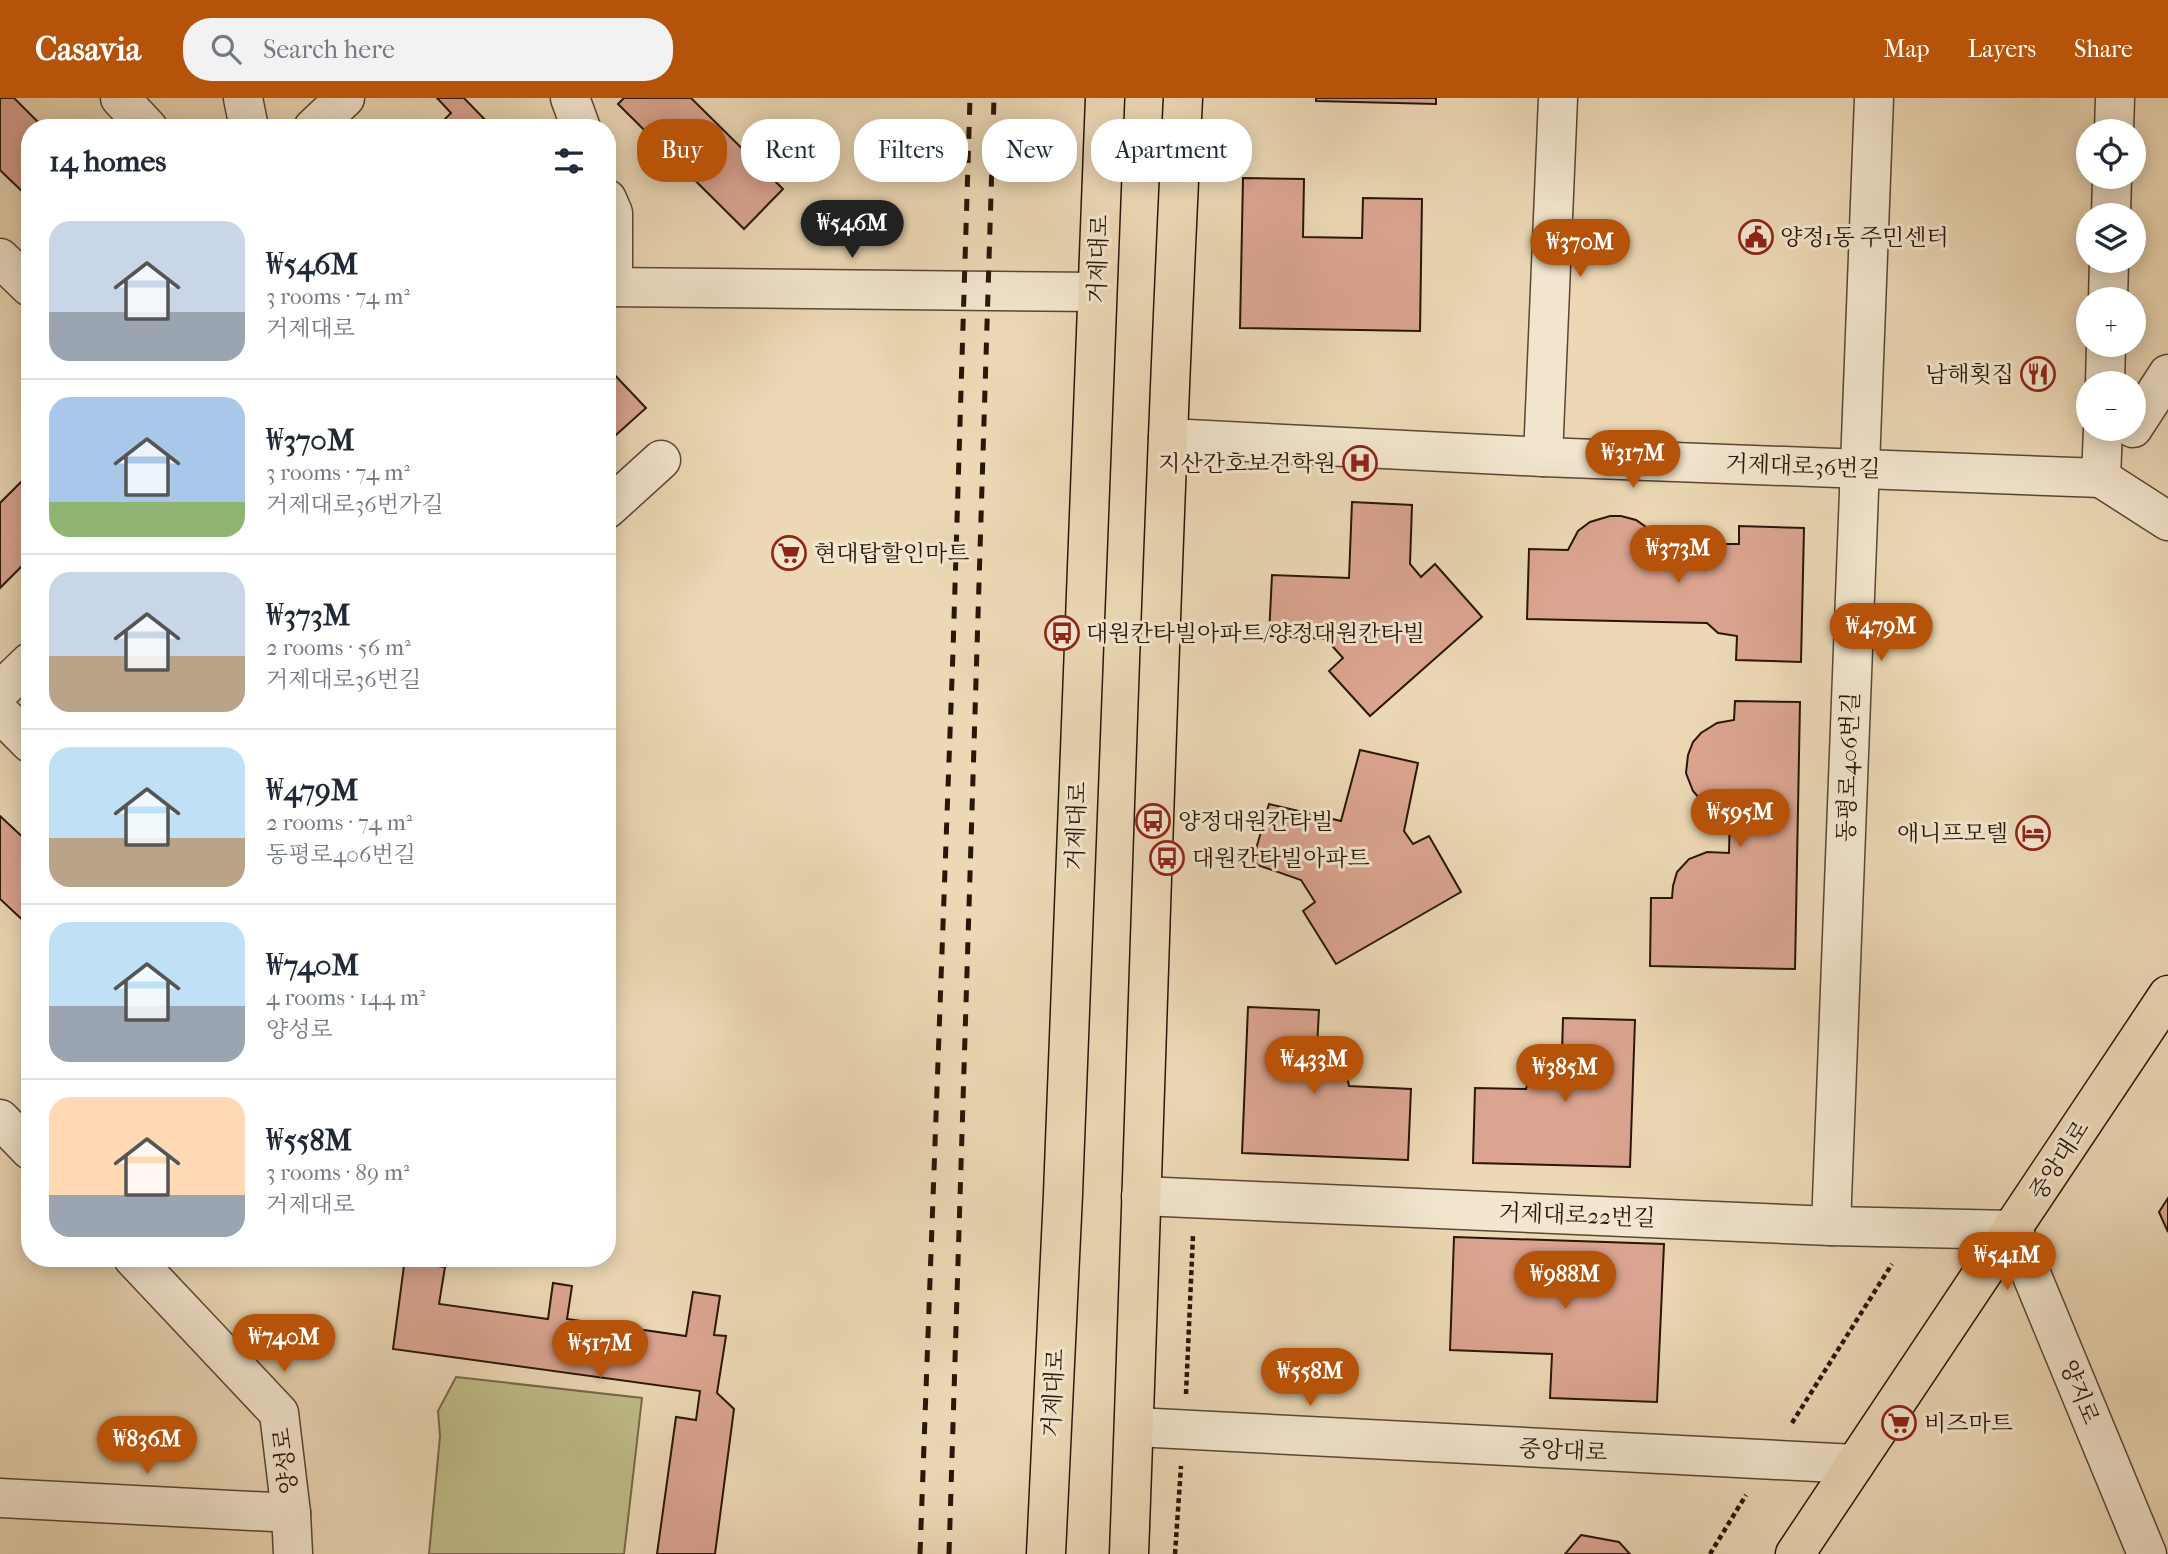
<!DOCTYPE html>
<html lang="en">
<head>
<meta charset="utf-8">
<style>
	body { margin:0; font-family:"IM FELL French Canon","Noto Serif KR",serif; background:#f2f2f3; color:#1f2937; height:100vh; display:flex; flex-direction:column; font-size:26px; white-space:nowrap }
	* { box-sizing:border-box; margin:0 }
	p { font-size:23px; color:#747a83 }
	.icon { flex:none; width:38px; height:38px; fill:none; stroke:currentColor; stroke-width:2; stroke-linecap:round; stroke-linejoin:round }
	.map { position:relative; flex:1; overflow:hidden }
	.sheet { position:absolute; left:21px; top:21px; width:595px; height:1148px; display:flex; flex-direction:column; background:#fff; border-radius:28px; box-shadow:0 4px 18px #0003 }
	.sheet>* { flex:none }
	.banner { position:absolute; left:637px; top:21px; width:665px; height:63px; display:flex; gap:14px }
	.controls { position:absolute; left:2076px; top:21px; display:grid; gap:14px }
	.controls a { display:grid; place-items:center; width:70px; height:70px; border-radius:50%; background:#fff; box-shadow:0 4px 18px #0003; font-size:35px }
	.price { position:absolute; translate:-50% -60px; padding:0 16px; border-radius:24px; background:#b45309; color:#fff; font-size:23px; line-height:46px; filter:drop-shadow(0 2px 4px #0008) }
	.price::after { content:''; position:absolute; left:50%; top:42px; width:21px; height:16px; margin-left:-10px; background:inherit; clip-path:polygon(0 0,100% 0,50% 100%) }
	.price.active { background:#222; color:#fff }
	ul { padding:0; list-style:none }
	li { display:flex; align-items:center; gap:21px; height:175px; padding:0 28px }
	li+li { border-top:2px solid #e0e1e3 }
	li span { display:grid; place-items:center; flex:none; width:196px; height:140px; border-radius:21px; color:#555 }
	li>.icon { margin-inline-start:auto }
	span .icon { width:84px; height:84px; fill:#fffc; stroke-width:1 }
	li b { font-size:30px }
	h2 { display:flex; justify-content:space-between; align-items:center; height:84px; padding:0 28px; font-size:30px }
	.chip { padding:0 24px; border-radius:28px; background:#fff; box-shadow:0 4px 18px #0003; font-size:24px; line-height:63px }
	.chip.active { background:#b45309; color:#fff }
	header { display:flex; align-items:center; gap:42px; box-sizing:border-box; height:98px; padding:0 35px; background:#b45309; color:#fff }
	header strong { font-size:33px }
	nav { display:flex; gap:38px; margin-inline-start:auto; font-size:24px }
	.search { width:490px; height:63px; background:#f2f2f3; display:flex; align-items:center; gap:18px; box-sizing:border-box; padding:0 24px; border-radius:28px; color:#747a83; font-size:26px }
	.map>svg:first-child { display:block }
</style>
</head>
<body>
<header>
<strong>Casavia</strong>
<div class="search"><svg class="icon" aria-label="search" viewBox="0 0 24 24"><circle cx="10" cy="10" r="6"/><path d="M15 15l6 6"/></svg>Search here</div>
<nav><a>Map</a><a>Layers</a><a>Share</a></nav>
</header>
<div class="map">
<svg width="2168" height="1456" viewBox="0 0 2168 1456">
	<rect width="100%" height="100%" fill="#ecd8b5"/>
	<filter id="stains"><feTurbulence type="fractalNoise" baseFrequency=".00286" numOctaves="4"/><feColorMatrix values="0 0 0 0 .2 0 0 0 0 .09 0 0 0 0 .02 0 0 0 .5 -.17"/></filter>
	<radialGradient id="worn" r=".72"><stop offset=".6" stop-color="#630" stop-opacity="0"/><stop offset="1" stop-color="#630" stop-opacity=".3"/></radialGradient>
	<polygon fill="#bfbc88" stroke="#746948" stroke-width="2" points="456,1279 642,1300 624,1456 429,1456 440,1338 438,1313"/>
	<g fill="#dba490" stroke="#281608" stroke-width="2">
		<polygon points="0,0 14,0 44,30 30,30 30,101 0,72"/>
		<polygon points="437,0 464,0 493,30 436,30 451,15"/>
		<polygon points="624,0 691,0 783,91 744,131 618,6"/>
		<polygon points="1316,0 1436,0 1436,6 1316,3"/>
		<polygon points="1243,80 1304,81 1303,139 1362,140 1363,100 1422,101 1420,233 1240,230"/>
		<polygon points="609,271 646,310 607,345 607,272"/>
		<polygon points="30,375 30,460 0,490 0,405"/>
		<polygon points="1352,404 1412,407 1410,466 1421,479 1435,466 1482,519 1370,618 1329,573 1343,560 1326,541 1269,538 1272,477 1349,480"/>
		<polygon points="1610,418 1621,418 1636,422 1649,431 1654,440 1659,454 1703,460 1713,450 1724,446 1739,446 1739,428 1804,430 1801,564 1736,562 1737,538 1718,535 1707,525 1527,521 1529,451 1568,452 1578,433 1590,424"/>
		<polygon points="1735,603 1800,604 1795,871 1650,868 1651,800 1672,800 1673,788 1677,774 1689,761 1707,754 1729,755 1730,715 1718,714 1704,706 1693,693 1686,675 1688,657 1693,644 1701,635 1717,625 1734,622"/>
		<polygon points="1360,652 1418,665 1404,733 1413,746 1429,738 1461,794 1336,866 1303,813 1315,804 1301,782 1252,765 1269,706 1341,723"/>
		<polygon points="0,718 30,746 30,829 0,801"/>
		<polygon points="1248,909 1319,912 1317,949 1327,952 1336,959 1347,978 1349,988 1411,991 1408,1062 1242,1055"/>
		<polygon points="1563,920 1635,922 1630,1069 1473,1065 1475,990 1526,991 1530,978 1550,958 1562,955"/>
		<polygon points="2168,1100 2168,1134 2159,1114"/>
		<polygon points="1454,1139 1664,1146 1657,1304 1550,1300 1552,1256 1450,1252"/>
		<polygon points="405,1160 410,1160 409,1164 445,1169 439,1206 548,1221 553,1185 572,1188 567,1221 686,1238 693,1194 720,1198 714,1237 726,1238 717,1295 734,1311 715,1456 657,1456 676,1319 696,1322 700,1293 393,1251"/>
		<polygon points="1581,1437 1619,1444 1630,1456 1565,1456"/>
	</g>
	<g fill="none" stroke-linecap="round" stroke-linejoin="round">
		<g stroke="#594633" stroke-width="41">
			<g id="minor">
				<polyline points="120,0 148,30"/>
				<polyline points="243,0 249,30"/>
				<polyline points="570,0 581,30"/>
				<polyline points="313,30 345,0"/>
				<polyline points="2114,33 2115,0"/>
				<polyline points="607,101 613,115 613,189"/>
				<polyline points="2111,117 2112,79"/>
				<polyline points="0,160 30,189"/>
				<polyline points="607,189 1096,194"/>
				<polyline points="2108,201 2109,163"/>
				<polyline points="2105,285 2106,247"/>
				<polyline points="2133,330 2168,276"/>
				<polyline points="1168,340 1543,359 2101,380"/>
				<polyline points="1543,359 1558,0"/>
				<polyline points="2101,380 2168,423"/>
				<polyline points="2101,380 2103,331"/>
				<polyline points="607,411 661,362"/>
				<polyline points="0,593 30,564"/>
				<polyline points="0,615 30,645"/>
				<polyline points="0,1021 30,1052"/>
				<polyline points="1141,1098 1831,1128 2013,1132 2147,1456"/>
				<polyline points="1831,1128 1874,0"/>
				<polyline points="133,1160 279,1315 291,1415 293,1456"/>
				<polyline points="1135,1329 1855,1366"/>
				<polyline points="0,1400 291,1415"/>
			</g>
		</g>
		<g stroke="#281608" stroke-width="41">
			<g id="major">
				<polyline points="1046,1456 1063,1096 1105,0"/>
				<path d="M1129 1456C1147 971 1159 485 1183 0"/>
				<polyline points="1795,1456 2168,897"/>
			</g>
		</g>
		<g stroke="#281608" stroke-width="4.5" stroke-dasharray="5 3.5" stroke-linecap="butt">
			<polyline points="1186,1296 1193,1137"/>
			<polyline points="1792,1325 1892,1166"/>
			<polyline points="1175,1456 1181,1368"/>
			<polyline points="1710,1456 1746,1397"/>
		</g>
		<use href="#minor" stroke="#f3e6cf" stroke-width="38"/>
		<use href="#major" stroke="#ecd8b5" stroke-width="38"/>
		<g stroke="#281608" stroke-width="5" stroke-dasharray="12 12" stroke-linecap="butt">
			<polyline points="920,1456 953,553 970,0"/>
			<polyline points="949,1456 994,0"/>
		</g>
	</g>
	<defs>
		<g id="civic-ring" transform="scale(1.75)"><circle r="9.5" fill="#f3e6cf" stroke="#8f2418" stroke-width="1.5"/><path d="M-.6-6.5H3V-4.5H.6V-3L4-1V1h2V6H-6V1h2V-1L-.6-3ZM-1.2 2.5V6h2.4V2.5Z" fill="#8f2418"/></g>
		<g id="restaurant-ring" transform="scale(1.75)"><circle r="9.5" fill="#f3e6cf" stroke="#8f2418" stroke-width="1.5"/><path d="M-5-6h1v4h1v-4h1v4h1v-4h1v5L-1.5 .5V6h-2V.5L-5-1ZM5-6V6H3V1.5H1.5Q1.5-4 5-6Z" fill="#8f2418"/></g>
		<g id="hospital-ring" transform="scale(1.75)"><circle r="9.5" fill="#f3e6cf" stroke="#8f2418" stroke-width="1.5"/><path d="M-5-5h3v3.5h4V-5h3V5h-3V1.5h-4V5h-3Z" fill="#8f2418"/></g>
		<g id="supermarket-ring" transform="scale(1.75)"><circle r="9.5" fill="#f3e6cf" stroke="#8f2418" stroke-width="1.5"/><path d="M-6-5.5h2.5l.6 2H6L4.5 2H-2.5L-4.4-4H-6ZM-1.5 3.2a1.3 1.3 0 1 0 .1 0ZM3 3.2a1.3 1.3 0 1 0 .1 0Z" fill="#8f2418"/></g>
		<g id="bus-ring" transform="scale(1.75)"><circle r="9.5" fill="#f3e6cf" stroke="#8f2418" stroke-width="1.5"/><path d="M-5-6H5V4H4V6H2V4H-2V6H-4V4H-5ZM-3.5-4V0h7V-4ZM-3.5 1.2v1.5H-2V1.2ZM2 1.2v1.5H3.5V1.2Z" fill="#8f2418"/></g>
		<g id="hotel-ring" transform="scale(1.75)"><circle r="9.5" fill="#f3e6cf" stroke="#8f2418" stroke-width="1.5"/><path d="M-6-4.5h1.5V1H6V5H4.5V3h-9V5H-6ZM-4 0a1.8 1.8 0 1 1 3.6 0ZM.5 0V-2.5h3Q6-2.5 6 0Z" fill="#8f2418"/></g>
	</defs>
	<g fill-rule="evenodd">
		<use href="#civic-ring" x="1756" y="139"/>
		<use href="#restaurant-ring" x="2038" y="276"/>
		<use href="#hospital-ring" x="1360" y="365"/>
		<use href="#supermarket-ring" x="789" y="455"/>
		<use href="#bus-ring" x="1062" y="535"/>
		<use href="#bus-ring" x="1153" y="723"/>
		<use href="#hotel-ring" x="2033" y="735"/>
		<use href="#bus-ring" x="1167" y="760"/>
		<use href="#supermarket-ring" x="1899" y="1325"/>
	</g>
	<g text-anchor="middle" stroke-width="6" stroke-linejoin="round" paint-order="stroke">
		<g font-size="23" fill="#281608" stroke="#f3e6cf" text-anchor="start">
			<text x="1780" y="147">양정1동 주민센터</text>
			<text x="2014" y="284" text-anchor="end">남해횟집</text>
			<text x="1336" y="373" text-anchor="end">지산간호보건학원</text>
			<text x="814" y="463">현대탑할인마트</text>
			<text x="1086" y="543">대원칸타빌아파트/양정대원칸타빌</text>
			<text x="1178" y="731">양정대원칸타빌</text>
			<text x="2008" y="743" text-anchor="end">애니프모텔</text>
			<text x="1192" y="768">대원칸타빌아파트</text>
			<text x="1924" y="1333">비즈마트</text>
		</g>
		<g font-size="23" fill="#281608" stroke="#f3e6cf">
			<text transform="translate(1098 161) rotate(-88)" y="8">거제대로</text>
			<text transform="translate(1803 368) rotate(2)" y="8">거제대로36번길</text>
			<text transform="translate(1848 669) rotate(-88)" y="8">동평로406번길</text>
			<text transform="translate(1076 728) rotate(-88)" y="8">거제대로</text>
			<text transform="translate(2059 1062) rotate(-57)" y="8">중앙대로</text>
			<text transform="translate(1577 1117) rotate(2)" y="8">거제대로22번길</text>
			<text transform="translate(2080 1294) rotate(68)" y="8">양지로</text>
			<text transform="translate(1053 1295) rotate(-87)" y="8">거제대로</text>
			<text transform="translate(1563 1352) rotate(3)" y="8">중앙대로</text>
			<text transform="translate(285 1363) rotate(-97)" y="8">양성로</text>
		</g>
	</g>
	<rect width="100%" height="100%" filter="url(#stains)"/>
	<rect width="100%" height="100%" fill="url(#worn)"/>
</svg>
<div class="controls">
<a><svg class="icon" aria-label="locate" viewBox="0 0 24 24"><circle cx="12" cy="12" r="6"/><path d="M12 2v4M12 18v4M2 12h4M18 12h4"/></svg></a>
<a><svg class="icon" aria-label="layers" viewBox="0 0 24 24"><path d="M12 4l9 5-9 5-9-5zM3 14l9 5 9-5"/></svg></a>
<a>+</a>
<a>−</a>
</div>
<b class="price active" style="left:852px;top:162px">₩546M</b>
<b class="price" style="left:1580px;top:181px">₩370M</b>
<b class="price" style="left:1633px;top:392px">₩317M</b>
<b class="price" style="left:1678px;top:487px">₩373M</b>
<b class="price" style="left:1881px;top:565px">₩479M</b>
<b class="price" style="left:1740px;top:751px">₩595M</b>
<b class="price" style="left:1314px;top:998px">₩433M</b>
<b class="price" style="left:1565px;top:1006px">₩385M</b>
<b class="price" style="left:2007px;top:1194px">₩541M</b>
<b class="price" style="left:1565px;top:1213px">₩988M</b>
<b class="price" style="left:284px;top:1276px">₩740M</b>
<b class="price" style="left:600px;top:1282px">₩517M</b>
<b class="price" style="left:1310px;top:1310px">₩558M</b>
<b class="price" style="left:147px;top:1378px">₩836M</b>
<div class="banner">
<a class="chip active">Buy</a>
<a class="chip">Rent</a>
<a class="chip">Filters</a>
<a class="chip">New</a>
<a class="chip">Apartment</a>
</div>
<section class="sheet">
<h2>14 homes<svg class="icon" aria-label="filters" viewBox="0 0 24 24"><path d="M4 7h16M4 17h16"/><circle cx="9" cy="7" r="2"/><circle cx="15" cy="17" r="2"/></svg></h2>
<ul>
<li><span style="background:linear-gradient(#c9d6e8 65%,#9aa5b1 0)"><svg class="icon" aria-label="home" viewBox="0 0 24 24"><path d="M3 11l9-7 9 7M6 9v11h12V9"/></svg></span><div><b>₩546M</b><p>3 rooms · 74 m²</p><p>거제대로</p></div></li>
<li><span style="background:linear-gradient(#a9c7e8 75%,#8fb573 0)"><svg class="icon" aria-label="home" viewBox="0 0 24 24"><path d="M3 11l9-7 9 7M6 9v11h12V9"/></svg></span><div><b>₩370M</b><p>3 rooms · 74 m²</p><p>거제대로36번가길</p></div></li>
<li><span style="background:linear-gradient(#c9d6e8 60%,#b9a48a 0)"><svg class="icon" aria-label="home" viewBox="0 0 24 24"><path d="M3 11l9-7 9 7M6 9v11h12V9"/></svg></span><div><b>₩373M</b><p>2 rooms · 56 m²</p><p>거제대로36번길</p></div></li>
<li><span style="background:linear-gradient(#bfe0f5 65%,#b9a48a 0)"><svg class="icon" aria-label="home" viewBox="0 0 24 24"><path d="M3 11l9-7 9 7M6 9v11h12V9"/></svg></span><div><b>₩479M</b><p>2 rooms · 74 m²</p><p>동평로406번길</p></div></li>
<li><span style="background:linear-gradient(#bfe0f5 60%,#9aa5b1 0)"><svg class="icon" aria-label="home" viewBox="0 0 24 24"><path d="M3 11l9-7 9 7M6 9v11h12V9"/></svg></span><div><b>₩740M</b><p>4 rooms · 144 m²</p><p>양성로</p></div></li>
<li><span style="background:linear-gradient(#ffd9b3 70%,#9aa5b1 0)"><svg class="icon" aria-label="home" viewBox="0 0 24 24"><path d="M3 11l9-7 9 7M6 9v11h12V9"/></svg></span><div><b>₩558M</b><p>3 rooms · 89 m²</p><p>거제대로</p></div></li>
</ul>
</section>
</div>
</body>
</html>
